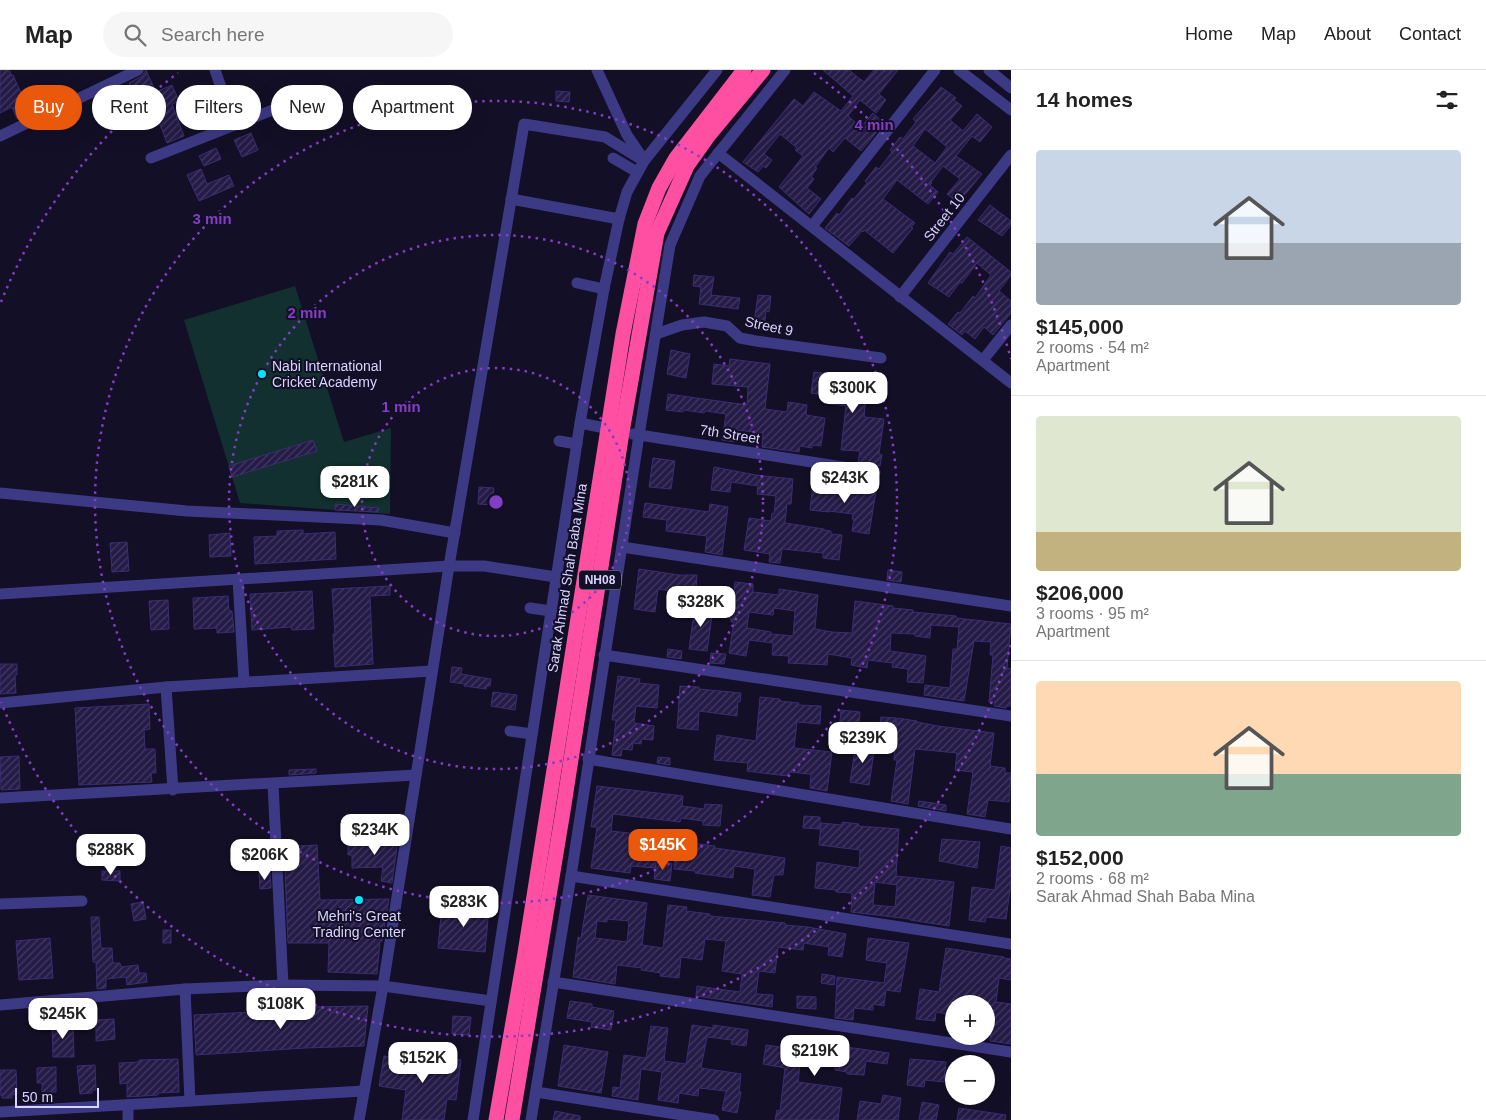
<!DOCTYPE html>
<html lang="en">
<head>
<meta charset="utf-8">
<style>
	body { margin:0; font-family:Helvetica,sans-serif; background:#f6f6f6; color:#222; height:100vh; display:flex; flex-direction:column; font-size:19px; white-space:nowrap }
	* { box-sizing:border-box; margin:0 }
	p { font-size:16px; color:#767676 }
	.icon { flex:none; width:28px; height:28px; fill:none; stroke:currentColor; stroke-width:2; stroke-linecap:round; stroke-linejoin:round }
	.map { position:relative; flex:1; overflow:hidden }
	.side { display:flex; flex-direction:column; background:#fff; width:475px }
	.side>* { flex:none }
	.banner { position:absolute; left:15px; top:15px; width:475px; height:45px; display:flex; gap:10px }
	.tools { position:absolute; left:945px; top:925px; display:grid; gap:10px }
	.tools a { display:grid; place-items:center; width:50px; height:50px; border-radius:50%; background:#fff; box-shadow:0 5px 20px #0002; font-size:25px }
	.scale { position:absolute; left:15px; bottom:12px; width:84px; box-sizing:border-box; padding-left:5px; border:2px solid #d9d4ff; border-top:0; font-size:14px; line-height:18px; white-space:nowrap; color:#d9d4ff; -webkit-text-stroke:4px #130f26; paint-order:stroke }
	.price { position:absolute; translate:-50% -42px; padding:0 11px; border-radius:10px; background:#fff; color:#222; font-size:16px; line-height:32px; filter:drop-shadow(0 1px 2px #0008) }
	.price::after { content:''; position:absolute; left:50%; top:30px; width:15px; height:11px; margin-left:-8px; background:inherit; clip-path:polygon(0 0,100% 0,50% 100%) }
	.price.current { background:#ea580c; color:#fff }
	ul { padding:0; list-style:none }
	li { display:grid; align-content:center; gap:10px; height:265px; padding:0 25px }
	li+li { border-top:1px solid #e0e0e0 }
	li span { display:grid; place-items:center; height:155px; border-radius:5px; color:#555 }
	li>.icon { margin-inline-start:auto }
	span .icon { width:90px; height:90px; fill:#fffc; stroke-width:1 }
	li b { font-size:21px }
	h2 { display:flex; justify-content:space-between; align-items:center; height:60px; padding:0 25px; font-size:21px }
	.tag { padding:0 18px; border-radius:22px; background:#fff; box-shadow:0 5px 20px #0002; font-size:18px; line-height:45px }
	.tag.current { background:#ea580c; color:#fff }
	header { display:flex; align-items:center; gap:30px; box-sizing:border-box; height:70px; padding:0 25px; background:#fff; border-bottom:1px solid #e0e0e0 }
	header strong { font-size:24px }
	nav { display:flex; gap:28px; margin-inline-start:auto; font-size:18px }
	.search { width:350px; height:45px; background:#f6f6f6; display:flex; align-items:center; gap:12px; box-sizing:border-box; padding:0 18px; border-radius:28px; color:#767676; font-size:19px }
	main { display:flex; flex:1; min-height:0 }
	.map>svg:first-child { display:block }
</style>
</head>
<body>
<header>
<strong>Map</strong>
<div class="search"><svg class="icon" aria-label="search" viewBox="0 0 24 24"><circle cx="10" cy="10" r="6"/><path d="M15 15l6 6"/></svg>Search here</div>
<nav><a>Home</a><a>Map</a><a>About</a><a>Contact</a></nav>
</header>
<main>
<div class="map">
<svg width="1011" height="1050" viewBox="0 0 1011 1050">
	<defs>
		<pattern id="building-hatch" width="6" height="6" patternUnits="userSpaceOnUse" patternTransform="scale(1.25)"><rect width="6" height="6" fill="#241b47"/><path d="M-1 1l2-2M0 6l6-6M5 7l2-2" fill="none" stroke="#433b63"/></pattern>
	</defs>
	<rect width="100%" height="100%" fill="#130f26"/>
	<polygon fill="#12302f" points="295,216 344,372 391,358 390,444 240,433 184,250"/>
	<g fill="url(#building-hatch)" stroke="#3b2d73" fill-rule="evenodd">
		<polygon points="0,0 9,0 12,6 13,5 30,43 17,49 12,37 0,43"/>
		<polygon points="146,0 156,22 172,15 179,31 172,34 184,66 167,73 153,36 142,41 129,13 142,6"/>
		<polygon points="823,0 849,0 864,12 874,0 898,0 879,24 886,30 876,43 860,30 848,46 861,57 873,43 884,53 861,81 845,68 833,82 829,78 815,97 817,98 811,107 814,109 807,118 821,129 809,144 779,117 803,86 795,80 797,78 780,64 764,84 772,90 766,98 763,96 758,102 743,92 794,29 803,36 814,22 841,41 853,26"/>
		<path d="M941 17 956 28 954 30 962 36 950 50 963 61 977 44 992 57 980 72 972 66 956 86 982 104 958 133 947 124 960 109 943 96 931 112 932 113 930 115 938 122 928 134 897 110 883 129 915 153 911 157 913 158 893 183 864 160 863 162 862 161 849 176 825 158 837 143 839 145 852 128 854 129 867 113 865 111 876 97 879 99 892 82 890 80 900 67 903 69 916 52 913 49ZM925 59 947 77 935 93 913 76Z"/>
		<polygon points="556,21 570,22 569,32 556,31"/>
		<polygon points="251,63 258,80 242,87 234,70"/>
		<polygon points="216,78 221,89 204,96 199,86"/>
		<polygon points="201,99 207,114 229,105 234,116 199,131 187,105"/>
		<polygon points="990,135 1011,151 1011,155 1002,166 978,150"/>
		<polygon points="967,167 1011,202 1011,205 999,221 1011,231 1011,243 993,265 984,257 975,269 965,261 962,265 948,254 958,242 960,243 973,226 975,228 991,205 977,193 962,213 960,212 949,227 928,213 950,182 953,184"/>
		<polygon points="694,205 714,207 711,225 740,228 738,239 699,234 701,217 693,216"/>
		<polygon points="758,225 771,226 769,242 766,241 764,260 753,259"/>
		<polygon points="671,280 690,284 686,308 667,304"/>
		<polygon points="730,289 770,294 765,339 787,342 788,332 807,335 806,345 825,348 821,376 812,375 812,378 800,376 799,382 762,377 763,363 737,360 735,372 722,370 726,344 705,341 704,343 684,340 683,342 666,340 668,324 747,335 748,317 712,314 714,294 729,296"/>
		<polygon points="814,302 868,309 864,347 884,349 879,384 882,385 880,396 858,392 860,381 841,380 846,336 824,333 825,325 811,323"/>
		<polygon points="313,370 317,381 232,407 229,396"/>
		<polygon points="653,388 675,391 671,419 649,417"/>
		<polygon points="714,397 756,405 793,409 791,434 787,434 785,453 824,459 824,460 831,461 831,464 842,465 839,490 823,488 823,483 782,479 780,493 777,493 769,492 770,484 744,480 749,448 771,451 772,443 774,444 776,426 757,424 758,416 731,412 730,422 711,420"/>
		<polygon points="813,413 876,421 869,464 852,461 854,449 852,449 853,444 829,441 829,442 810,440"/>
		<polygon points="479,417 494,418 492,435 478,434"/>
		<polygon points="645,433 709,442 710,434 728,437 722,485 705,482 707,466 666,461 667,450 643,447"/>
		<polygon points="335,434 379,438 378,442 335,440"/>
		<polygon points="303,460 303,464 335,462 336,489 255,494 254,467 277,466 277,461"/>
		<polygon points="230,463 231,486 210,487 209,465"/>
		<polygon points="127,472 129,501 112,502 110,473"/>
		<polygon points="639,499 679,505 697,505 695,534 676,533 677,522 658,519 655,542 634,539"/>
		<polygon points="888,500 902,502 901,512 887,510"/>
		<path d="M735 512 753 514V522L779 525V519L818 525 815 559 832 562 852 563 855 531 893 536V538L913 540V542L956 546V548L1011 554 1007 598 1011 599V636H1006V638L994 636 995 632H989L993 585H990L991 572 974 571 964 631 924 625 925 615 950 618 953 579H957L959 557 931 555 930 568 915 566V564L891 563 890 581 926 586 923 613 907 612 908 599 892 597 893 593 868 590 867 598 851 595 852 588 828 584 827 595 788 593 789 586 772 585 773 573 749 570 746 586 729 583 734 552H731V548L715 546 717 530 733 532ZM774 538 795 541 793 566 771 564V562L747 558 749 542 773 545Z"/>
		<polygon points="390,516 390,525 370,526 373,594 335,597 333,564 335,564 332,519"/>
		<polygon points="312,521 314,559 292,560 291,557 252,560 250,524"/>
		<polygon points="228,526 229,541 232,541 234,562 217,563 217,558 194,559 193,528"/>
		<polygon points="168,530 169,559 151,560 149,531"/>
		<polygon points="695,535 713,538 707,581 689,579"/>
		<polygon points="668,579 682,581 681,589 667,587"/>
		<polygon points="711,583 726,584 724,594 710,593"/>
		<polygon points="0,594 17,594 17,605 15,605 16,623 0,624"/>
		<polygon points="452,597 462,598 461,604 491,609 490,616 487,616 486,619 464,616 465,614 450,612"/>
		<polygon points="618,606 640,609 639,613 659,615 657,638 636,636 634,653 654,656 653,670 642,669 641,674 633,673 632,680 622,679 621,686 612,685 616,650 612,650"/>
		<polygon points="680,616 699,617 699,619 741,623 740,632 738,631 737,646 699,641 698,660 677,658"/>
		<polygon points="493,622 517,625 515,640 491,636"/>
		<polygon points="760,627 780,629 780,631 799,633 798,635 821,636 820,654 797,652 794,678 832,682 827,721 810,718 811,705 809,704 789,702 789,706 770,704 747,701 748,693 714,690 717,665 756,671"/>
		<polygon points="149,634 150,659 144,660 145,679 155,679 156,703 151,703 152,712 79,715 75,638"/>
		<polygon points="841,640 860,642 859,656 855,655 854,663 839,662"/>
		<polygon points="881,647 896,648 895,656 880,655"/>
		<polygon points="897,648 917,651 917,652 938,656 994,663 990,696 1005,698 1005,703 1011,703 1009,732 988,730 985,747 967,744 973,702 955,700 957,683 915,679 908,734 891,731 897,690 894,690"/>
		<polygon points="856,673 875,675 869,715 850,712"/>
		<polygon points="19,686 20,719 1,720 0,687"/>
		<polygon points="658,687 670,688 670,695 657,693"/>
		<polygon points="316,699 316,703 289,705 289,700"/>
		<polygon points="597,716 683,726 682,736 704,739 705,734 722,735 720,756 703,755 703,751 681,748 680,752 613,744 611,761 638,764 637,767 657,768 655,798 631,796 630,803 591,798 597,757 591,757"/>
		<polygon points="919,731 946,735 946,741 918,736"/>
		<polygon points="804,746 820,747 820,759 803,758"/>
		<path d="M842 752 859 754 858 756 899 759 896 806 954 812 949 856 910 850V849L851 842 852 823 836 822V820L815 818 817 792 859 798 860 780 819 775 821 753 842 755ZM875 812 897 815 895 837 873 835Z"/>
		<polygon points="388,768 398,770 392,813 381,811 383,797 352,798 352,785 348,785 348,771 387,770"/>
		<polygon points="942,769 980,772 977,798 939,791"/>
		<polygon points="676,771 715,776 715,778 785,788 783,805 774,805 770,827 752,825 755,799 734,796 733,808 695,803 695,801 674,799"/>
		<polygon points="317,775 320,830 389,829 382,871 380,871 377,904 328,902 329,873 288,873 284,777"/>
		<polygon points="1001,776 1011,778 1011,813 1006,849 986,847 985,852 969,850 972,817 995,820"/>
		<polygon points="656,792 672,793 670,811 654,809"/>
		<polygon points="102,801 120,801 120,811 102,810"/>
		<polygon points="270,803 271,818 260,819 259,804"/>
		<path d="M588 825 647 833 642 875 663 878 668 835 687 837 686 841 710 844V846L785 853V855L808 857 846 864 842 887 828 885 829 877 804 873 803 880 778 877 775 903 759 901 756 924 773 925 772 937 696 926 697 916 740 922 742 904 722 901 726 871 705 869 702 890 681 887 679 908 660 906 661 903 641 900 642 898 617 895 615 914 573 907 578 867 581 868ZM607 849 629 851 627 872 595 868 597 851 607 852Z"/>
		<polygon points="143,832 146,849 134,851 131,834"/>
		<polygon points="442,834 489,838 485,882 438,878"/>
		<polygon points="91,847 99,847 101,878 112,878 113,893 120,893 121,897 138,895 139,903 146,903 147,912 127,915 126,907 106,909 106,918 97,919 96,892 93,892"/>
		<rect x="163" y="860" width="8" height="13"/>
		<polygon points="50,868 53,908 19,910 16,871"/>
		<polygon points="868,868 909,873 900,922 886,920 884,936 873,934 873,940 854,938 853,950 835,948 837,907 884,913 887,893 866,890"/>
		<polygon points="946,878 1004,887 1004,888 1011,889 1011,910 999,908 996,932 1011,934 1011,974 990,971 991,960 986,959 986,934 954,934 954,945 936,942 935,951 916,949 920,919 939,922"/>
		<polygon points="822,904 835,906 834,915 821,913"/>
		<polygon points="797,926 816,927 816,939 797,938"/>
		<polygon points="570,931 592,934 592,937 614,941 611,960 591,957 592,952 567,948"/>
		<polygon points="368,936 364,976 305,978 196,985 194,945 310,939 310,937"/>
		<polygon points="453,946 471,947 469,965 452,964"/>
		<polygon points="114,949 115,969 96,971 96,950"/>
		<polygon points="52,953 73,953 74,987 53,987"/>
		<polygon points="692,955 713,958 713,955 748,960 746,976 731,974 732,970 707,967 701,998 741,1004 739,1022 741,1022 737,1043 722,1040 726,1021 699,1018 698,1026 679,1023 678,1033 658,1030 662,1002 641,999 638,1030 612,1026 613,1017 620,1018 624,985 646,988 651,956 668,958 664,991 686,994"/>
		<polygon points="788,966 808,968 808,971 825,974 889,983 887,994 866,991 864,1005 847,1004 847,1002 835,1000 836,997 827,996 828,989 801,985 798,1012 842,1018 838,1050 775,1050 777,1040 780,1041 785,998 763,994 766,975 787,978"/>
		<polygon points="564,975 608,982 601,1023 558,1016"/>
		<polygon points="417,984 461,990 456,1030 447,1029 444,1050 402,1050 406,1020 379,1016 384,986 416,991"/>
		<polygon points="178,989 179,1022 158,1023 158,1025 127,1027 127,1013 120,1014 119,993 139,992 139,990"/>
		<polygon points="910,989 946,992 944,1012 925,1010 924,1017 907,1015"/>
		<polygon points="95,995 96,1020 92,1020 92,1023 80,1024 77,996"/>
		<polygon points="56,997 56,1022 52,1022 53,1026 42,1027 42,1013 37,1013 37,998"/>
		<polygon points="0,1000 16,1000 17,1024 12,1025 12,1028 2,1028 2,1025 0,1025"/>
		<polygon points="883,1025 901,1028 898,1050 857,1050 860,1031 881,1034"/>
		<polygon points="922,1032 939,1035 936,1050 919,1050"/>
		<polygon points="959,1038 1006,1045 1005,1050 957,1050"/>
		<polygon points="555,1041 580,1046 580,1050 553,1050"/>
	</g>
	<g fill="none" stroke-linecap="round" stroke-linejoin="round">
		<g stroke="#3d3a85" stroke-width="11">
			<polyline points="215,0 234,55"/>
			<polyline points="597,0 627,65 642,87"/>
			<polyline points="959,0 1011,40"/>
			<polyline points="989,0 1011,18"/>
			<polyline points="0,66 138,0"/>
			<polyline points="718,83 1011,313"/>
			<polyline points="151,88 275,39"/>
			<polyline points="613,88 637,102"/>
			<polyline points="511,129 619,149"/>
			<polyline points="812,156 935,0"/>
			<polyline points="577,213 604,219"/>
			<polyline points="900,227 1011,85"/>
			<polyline points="656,264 682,255 704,252 727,256 740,268 756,271 881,288"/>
			<polyline points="983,290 1011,255"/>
			<polyline points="580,353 615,360"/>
			<polyline points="633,364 875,402"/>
			<polyline points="559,371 577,374"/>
			<polyline points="0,423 187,441 381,450 455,463"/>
			<polyline points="622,477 1011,536"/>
			<polyline points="238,509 244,612"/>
			<polyline points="0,524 449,496 484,496 556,507"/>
			<polyline points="530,538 551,541"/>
			<polyline points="604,585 1011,646"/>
			<polyline points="166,617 173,720"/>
			<polyline points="0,633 166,617 432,601"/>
			<polyline points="510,661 532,664"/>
			<polyline points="588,689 1011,759"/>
			<polyline points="273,714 283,915"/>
			<polyline points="0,728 416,705"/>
			<polyline points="571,806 1011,874"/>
			<polyline points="0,834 82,831"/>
			<polyline points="553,912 1011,982"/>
			<polyline points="185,919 190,1031"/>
			<polyline points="0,935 185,919 283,915 383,916 491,931"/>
			<polyline points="536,1022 714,1050"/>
			<polyline points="128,1035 128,1050"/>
			<polyline points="0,1042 364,1021"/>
			<polyline points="359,1050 383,916 449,496 524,54 605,67 644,91"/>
			<polyline points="473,1050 580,353 604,219 619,149 627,122 644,91 717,0"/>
			<polyline points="531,1050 571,806 639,365 670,175 700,106 785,0"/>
		</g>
		<g stroke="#ff4fa3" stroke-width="15">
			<polyline points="496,1050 525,883 623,264 645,154 659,118 676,88 744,0"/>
			<polyline points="512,1050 563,741 622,362 657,163 687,96 709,65 763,0"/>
		</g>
	</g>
	<g fill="none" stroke="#843dc5" stroke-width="2.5" stroke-dasharray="2.5 5">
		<circle cx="496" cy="432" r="134"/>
		<circle cx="496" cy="432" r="267"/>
		<circle cx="496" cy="432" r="401"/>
		<path d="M1011 575A534 534 0 0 1 1 632M1 232A534 534 0 0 1 178 3M814 3A534 534 0 0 1 1011 289"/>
	</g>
	<g fill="#00e5ff" stroke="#130f26" stroke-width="2">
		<circle cx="262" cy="304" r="5"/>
		<circle cx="359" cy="830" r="5"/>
	</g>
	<g text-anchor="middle" stroke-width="4" stroke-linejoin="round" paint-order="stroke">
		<rect fill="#130f26" stroke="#9e99be" stroke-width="1" x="579" y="500.5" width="42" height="19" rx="4"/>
		<g font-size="12" font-weight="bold" fill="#d9d4ff">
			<text x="600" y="514">NH08</text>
		</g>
		<g font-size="14" fill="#d9d4ff" stroke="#130f26">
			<text transform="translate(944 147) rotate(-52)" y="5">Street 10</text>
			<text transform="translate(769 256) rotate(12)" y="5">Street 9</text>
			<text transform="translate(730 364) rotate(9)" y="5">7th Street</text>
			<text transform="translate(567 508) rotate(-81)" y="5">Sarak Ahmad Shah Baba Mina</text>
		</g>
		<g font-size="14" fill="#d9d4ff" stroke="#130f26" text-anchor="start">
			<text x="272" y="301">Nabi International<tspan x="272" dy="16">Cricket Academy</tspan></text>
			<text x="359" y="851" text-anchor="middle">Mehri's Great<tspan x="359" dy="16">Trading Center</tspan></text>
		</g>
	</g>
	<circle cx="496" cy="432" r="8" fill="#843dc5" stroke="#130f26" stroke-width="2.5"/>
	<g font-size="15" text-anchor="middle" font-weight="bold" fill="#843dc5" stroke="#130f26" stroke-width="4" stroke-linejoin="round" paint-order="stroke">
		<text x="874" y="60">4 min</text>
		<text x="212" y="154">3 min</text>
		<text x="307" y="248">2 min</text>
		<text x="401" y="342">1 min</text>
	</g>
</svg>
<div class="tools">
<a>+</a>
<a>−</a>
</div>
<div class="scale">50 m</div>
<b class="price" style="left:853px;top:344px">$300K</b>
<b class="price" style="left:845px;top:434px">$243K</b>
<b class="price" style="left:355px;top:438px">$281K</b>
<b class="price" style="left:701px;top:558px">$328K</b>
<b class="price" style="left:863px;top:694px">$239K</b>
<b class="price" style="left:375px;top:786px">$234K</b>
<b class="price current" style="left:663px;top:801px">$145K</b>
<b class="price" style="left:111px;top:806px">$288K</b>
<b class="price" style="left:265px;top:811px">$206K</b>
<b class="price" style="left:464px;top:858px">$283K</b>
<b class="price" style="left:281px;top:960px">$108K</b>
<b class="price" style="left:63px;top:970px">$245K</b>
<b class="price" style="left:815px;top:1007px">$219K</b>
<b class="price" style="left:423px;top:1014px">$152K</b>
<div class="banner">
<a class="tag current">Buy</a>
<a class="tag">Rent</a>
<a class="tag">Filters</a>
<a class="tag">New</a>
<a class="tag">Apartment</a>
</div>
</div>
<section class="side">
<h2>14 homes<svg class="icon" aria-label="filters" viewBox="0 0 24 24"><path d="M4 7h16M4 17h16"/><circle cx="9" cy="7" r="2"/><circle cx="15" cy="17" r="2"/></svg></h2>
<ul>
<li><span style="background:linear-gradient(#c9d6e8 60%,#9aa5b1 0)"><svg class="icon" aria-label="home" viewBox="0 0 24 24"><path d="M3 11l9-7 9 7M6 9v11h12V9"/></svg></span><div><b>$145,000</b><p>2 rooms · 54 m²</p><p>Apartment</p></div></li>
<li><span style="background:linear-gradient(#dfe7d0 75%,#c2b280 0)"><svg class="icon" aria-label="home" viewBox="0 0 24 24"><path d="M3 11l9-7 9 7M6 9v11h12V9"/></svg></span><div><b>$206,000</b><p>3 rooms · 95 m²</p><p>Apartment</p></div></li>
<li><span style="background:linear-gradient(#ffd9b3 60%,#7fa58c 0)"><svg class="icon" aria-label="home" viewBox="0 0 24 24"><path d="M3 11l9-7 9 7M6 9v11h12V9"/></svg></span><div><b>$152,000</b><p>2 rooms · 68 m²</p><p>Sarak Ahmad Shah Baba Mina</p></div></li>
</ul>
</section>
</main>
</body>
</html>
